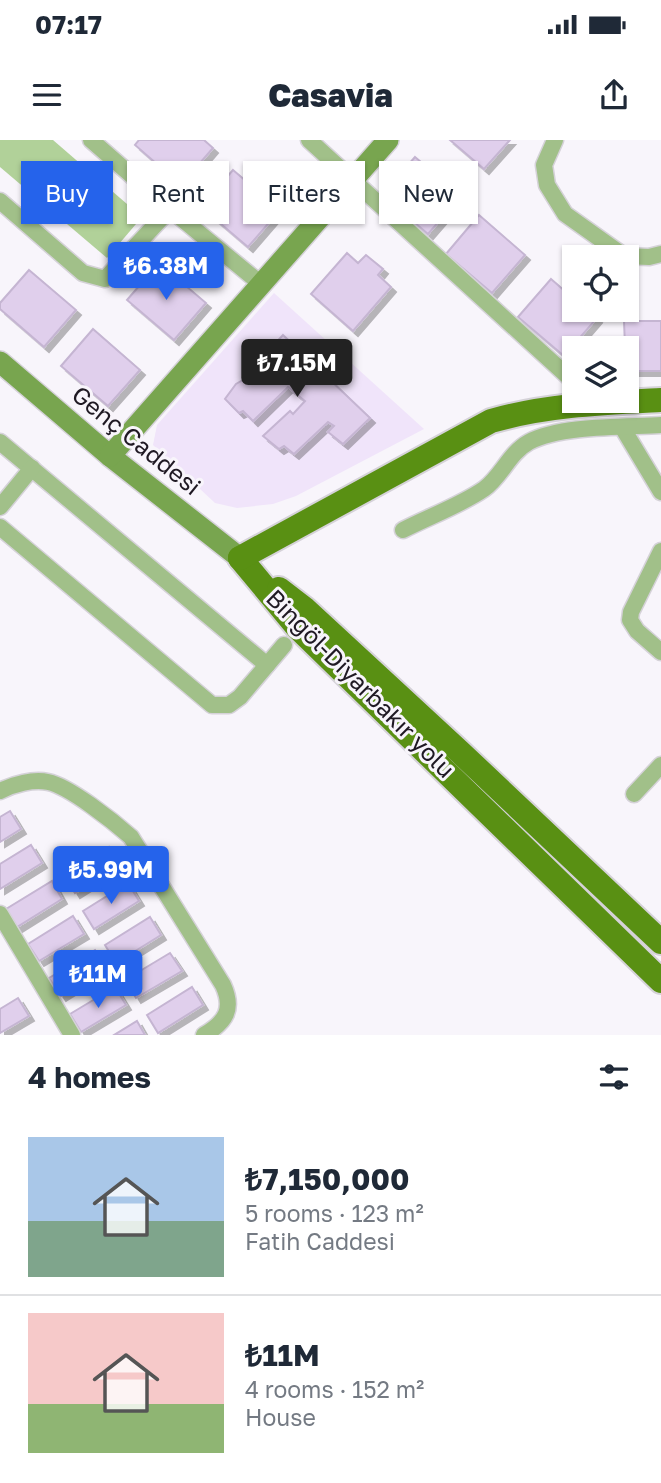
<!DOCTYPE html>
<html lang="en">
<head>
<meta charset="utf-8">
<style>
	body { margin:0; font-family:"Golos Text",sans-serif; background:#f2f2f3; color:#1f2937; height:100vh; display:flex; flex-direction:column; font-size:26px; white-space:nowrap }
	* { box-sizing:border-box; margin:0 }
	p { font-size:23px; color:#747a83 }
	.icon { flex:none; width:38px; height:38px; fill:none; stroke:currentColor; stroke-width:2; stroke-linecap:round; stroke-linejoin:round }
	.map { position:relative; height:895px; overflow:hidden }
	.panel { display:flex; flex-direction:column; background:#fff; flex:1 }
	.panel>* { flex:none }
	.hud { position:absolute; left:21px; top:21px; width:620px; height:63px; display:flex; gap:14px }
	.fabs { position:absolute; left:562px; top:105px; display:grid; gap:14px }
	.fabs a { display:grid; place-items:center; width:77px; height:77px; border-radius:0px; background:#fff; box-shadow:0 2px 5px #0004; font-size:35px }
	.price { position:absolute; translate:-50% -60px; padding:0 16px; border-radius:7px; background:#2563eb; color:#fff; font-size:23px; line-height:46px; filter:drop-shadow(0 2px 4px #0008) }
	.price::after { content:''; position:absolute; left:50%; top:42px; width:21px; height:16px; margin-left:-10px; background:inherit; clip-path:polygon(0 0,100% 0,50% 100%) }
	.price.selected { background:#222; color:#fff }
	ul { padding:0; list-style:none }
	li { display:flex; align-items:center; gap:21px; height:175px; padding:0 28px }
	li+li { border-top:2px solid #e0e1e3 }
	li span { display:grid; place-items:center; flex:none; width:196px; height:140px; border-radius:0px; color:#555 }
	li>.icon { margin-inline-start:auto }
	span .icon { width:84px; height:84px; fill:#fffc; stroke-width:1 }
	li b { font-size:30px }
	h2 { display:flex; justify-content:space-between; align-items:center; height:84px; padding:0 28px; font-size:30px }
	.pill { padding:0 24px; border-radius:0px; background:#fff; box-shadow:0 2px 5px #0004; font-size:24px; line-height:63px }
	.pill.selected { background:#2563eb; color:#fff }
	.status { display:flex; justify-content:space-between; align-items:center; height:49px; padding:0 35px; background:#fff; direction:ltr }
	.status svg { height:19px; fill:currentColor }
	header { display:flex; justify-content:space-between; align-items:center; height:91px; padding:0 28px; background:#fff; font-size:32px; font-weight:800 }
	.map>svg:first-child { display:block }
</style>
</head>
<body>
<div class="status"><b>07:17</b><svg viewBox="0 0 49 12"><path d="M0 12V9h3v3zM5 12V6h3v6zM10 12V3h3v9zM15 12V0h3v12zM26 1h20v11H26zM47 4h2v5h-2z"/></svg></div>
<header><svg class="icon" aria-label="menu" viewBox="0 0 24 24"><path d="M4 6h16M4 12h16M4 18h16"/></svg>Casavia<svg class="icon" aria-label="share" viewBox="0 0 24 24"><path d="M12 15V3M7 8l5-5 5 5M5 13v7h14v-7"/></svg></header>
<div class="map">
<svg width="661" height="895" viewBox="0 0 661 895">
	<defs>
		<filter id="shadow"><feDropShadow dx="5" dy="5" stdDeviation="0" flood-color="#0004"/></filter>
	</defs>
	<rect width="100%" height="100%" fill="#f8f5fb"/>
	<polygon fill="#f0e4fa" points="274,153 424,289 296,356 273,364 237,368 215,363 153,305 157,285"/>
	<polygon fill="#b1d199" points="0,0 53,0 142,77 107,118 0,27"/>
	<g fill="#e0cfec" stroke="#c5b5d2" stroke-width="2" filter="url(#shadow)">
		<polygon points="139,0 204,0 213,8 181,45 135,5"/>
		<polygon points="450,0 510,0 484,29"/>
		<polygon points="415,17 461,56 428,94 382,55"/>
		<polygon points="233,30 280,70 248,107 201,67"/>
		<polygon points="479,75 525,115 492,153 446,114"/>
		<polygon points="347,113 358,123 366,115 383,129 378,135 391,147 353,191 311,154"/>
		<polygon points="159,123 206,163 174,200 127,160"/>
		<polygon points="29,130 76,170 44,207 0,169 0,163"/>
		<polygon points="551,139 574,159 574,170 587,170 597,178 564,216 518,177"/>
		<polygon points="624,181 661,181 661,231 626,231"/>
		<polygon points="93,189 140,230 108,266 61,226"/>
		<polygon points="283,195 370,278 343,304 328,292 334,286 328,282 294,314 284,306 279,309 263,296 290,271 293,274 305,261 288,247 253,281 243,271 239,273 225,259 236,244 250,236 253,240 267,225 258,217 269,204 272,207"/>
		<polygon points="10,671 21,689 0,702 0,677"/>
		<polygon points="31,705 42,723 0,749 0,724"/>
		<polygon points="109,707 120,725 75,753 64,735"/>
		<polygon points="52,741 62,759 17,787 6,769"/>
		<polygon points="128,743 139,761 94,789 83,771"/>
		<polygon points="73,776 84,794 39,821 28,804"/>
		<polygon points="150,777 161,795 116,823 105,805"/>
		<polygon points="95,810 106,828 61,856 49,838"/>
		<polygon points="170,813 182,831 136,858 125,840"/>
		<polygon points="115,847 126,865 81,892 70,874"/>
		<polygon points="192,847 203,865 158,893 147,875"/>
		<polygon points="18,858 29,876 0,893 0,869"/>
		<polygon points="137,881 145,895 114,895"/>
	</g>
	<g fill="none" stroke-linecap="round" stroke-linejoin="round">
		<g stroke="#d5d2d8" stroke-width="19">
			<g id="street">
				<polyline points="91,0 170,69 261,144"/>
				<polyline points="309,0 574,242"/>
				<polyline points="555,0 544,25 547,45 565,74 624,116 649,117 661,114"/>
				<polyline points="0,61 83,133 105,139 170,69"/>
				<polyline points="622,287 661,352"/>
				<polyline points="0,302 267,525"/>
				<polyline points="0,367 32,328"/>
				<polyline points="0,387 212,565 229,565 240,557 284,505"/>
				<path d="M403 390C428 377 461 365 484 349 502 336 509 313 529 302 560 285 625 287 661 285"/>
				<polyline points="661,411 631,472 630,480 637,491 661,512"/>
				<path d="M0 651C14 644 33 639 48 642 69 646 114 682 131 697L223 845C234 869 226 882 204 895"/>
				<polyline points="634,654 661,625"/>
				<polyline points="0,774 72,895"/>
			</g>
		</g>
		<g stroke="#d5d2d8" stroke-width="24">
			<g id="secondary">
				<polyline points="0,222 110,316 240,418"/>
				<polyline points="110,316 388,0"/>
			</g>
		</g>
		<g stroke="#d5d2d8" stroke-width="28">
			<g id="primary">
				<polyline points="240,418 298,488 661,841"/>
				<path d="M240 418 491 281C547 265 603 263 661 260"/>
				<polyline points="279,449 305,469 461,613 661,802"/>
			</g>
		</g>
		<use href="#street" stroke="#a1c089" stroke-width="16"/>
		<use href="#secondary" stroke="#78a54f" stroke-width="21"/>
		<use href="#primary" stroke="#599013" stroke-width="24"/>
	</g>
	<g text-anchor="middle" stroke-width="6" stroke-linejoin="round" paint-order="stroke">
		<g font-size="24" fill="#1f1923" stroke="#f8f5fb">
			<text transform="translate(136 301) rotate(39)" y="8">Genç Caddesi</text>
			<text transform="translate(360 544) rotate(45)" y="8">Bingöl-Diyarbakır yolu</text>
		</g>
	</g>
</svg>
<div class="fabs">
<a><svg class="icon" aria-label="locate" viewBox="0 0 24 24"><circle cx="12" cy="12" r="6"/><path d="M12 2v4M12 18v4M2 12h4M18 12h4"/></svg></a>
<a><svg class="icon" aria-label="layers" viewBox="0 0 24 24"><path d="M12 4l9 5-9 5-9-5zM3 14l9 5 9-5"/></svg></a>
</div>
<b class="price" style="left:166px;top:162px">₺6.38M</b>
<b class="price selected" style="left:297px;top:259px">₺7.15M</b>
<b class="price" style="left:111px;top:766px">₺5.99M</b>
<b class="price" style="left:98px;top:870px">₺11M</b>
<div class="hud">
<a class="pill selected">Buy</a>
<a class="pill">Rent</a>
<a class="pill">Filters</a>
<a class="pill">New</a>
</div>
</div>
<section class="panel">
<h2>4 homes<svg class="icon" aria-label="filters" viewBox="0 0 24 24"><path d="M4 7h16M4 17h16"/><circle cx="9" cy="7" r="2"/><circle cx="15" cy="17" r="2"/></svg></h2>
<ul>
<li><span style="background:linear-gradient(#a9c7e8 60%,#7fa58c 0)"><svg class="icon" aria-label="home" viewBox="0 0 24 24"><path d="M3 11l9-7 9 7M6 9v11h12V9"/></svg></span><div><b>₺7,150,000</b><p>5 rooms · 123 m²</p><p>Fatih Caddesi</p></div></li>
<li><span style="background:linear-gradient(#f6c9c9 65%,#8fb573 0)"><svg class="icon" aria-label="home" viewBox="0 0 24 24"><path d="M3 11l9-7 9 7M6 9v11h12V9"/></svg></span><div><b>₺11M</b><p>4 rooms · 152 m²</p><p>House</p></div></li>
</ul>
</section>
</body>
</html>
